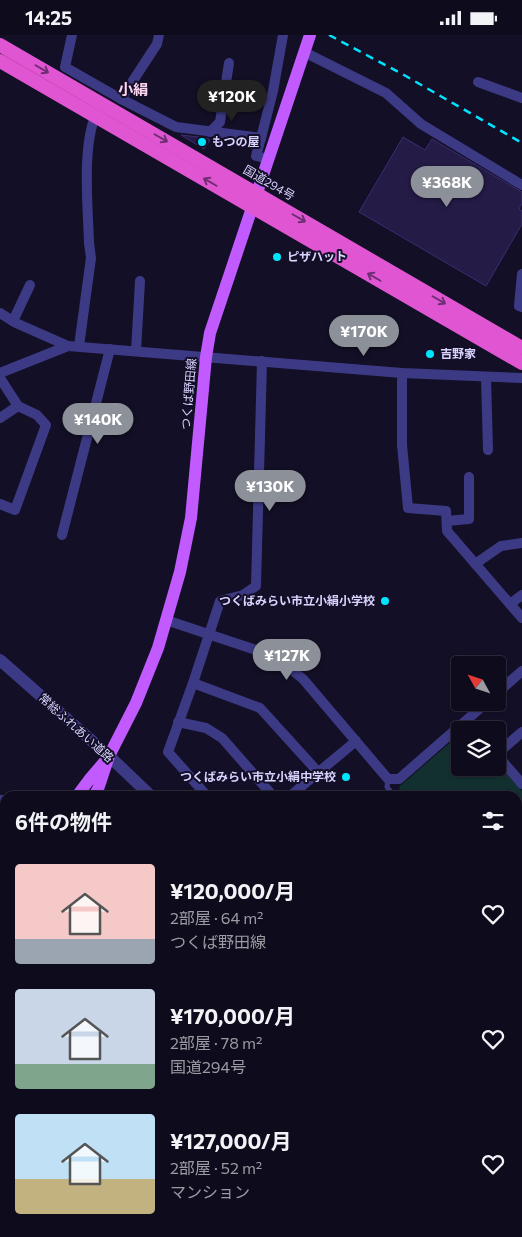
<!DOCTYPE html>
<html lang="ja">
<head>
<meta charset="utf-8">
<style>
	body { margin:0; font-family:Commissioner,"Noto Sans JP",sans-serif; background:#171425; color:#f1f3f6; height:100vh; display:flex; flex-direction:column; font-size:19px; white-space:nowrap }
	* { box-sizing:border-box; margin:0 }
	p { font-size:16px; color:#9b9ba3 }
	.icon { flex:none; width:28px; height:28px; fill:none; stroke:currentColor; stroke-width:2; stroke-linecap:round; stroke-linejoin:round }
	.map { position:relative; flex:1; overflow:hidden }
	.details { position:absolute; left:0px; top:756px; width:522px; height:446px; display:flex; flex-direction:column; background:#0e0b1c; border-radius:15px 15px 0 0; box-shadow:0 1px 4px #0004,0 0 0 1px #2e2b3b }
	.details>* { flex:none }
	.needle { width:32px; rotate:310deg }
	.tools { position:absolute; left:451px; top:621px; display:grid; gap:10px }
	.tools a { display:grid; place-items:center; width:55px; height:55px; border-radius:5px; background:#0e0b1c; box-shadow:0 1px 4px #0004,0 0 0 1px #2e2b3b; font-size:25px }
	.price { position:absolute; translate:-50% -42px; padding:0 11px; border-radius:18px; background:#8c9099; color:#fff; font-size:16px; line-height:32px; filter:drop-shadow(0 1px 2px #0008) }
	.price::after { content:''; position:absolute; left:50%; top:30px; width:15px; height:11px; margin-left:-8px; background:inherit; clip-path:polygon(0 0,100% 0,50% 100%) }
	.price.selected { background:#222; color:#fff }
	ul { padding:0; list-style:none }
	li { display:flex; align-items:center; gap:15px; height:125px; padding:0 15px }
	li span { display:grid; place-items:center; flex:none; width:140px; height:100px; border-radius:5px; color:#555 }
	li>.icon { margin-inline-start:auto }
	span .icon { width:60px; height:60px; fill:#fffc; stroke-width:1 }
	li b { font-size:21px }
	h2 { display:flex; justify-content:space-between; align-items:center; height:60px; padding:0 15px; font-size:21px }
	.status { display:flex; justify-content:space-between; align-items:center; height:35px; padding:0 25px; background:#0e0b1c; direction:ltr }
	.status svg { height:14px; fill:currentColor }
	.map>svg:first-child { display:block }
</style>
</head>
<body>
<div class="status"><b>14:25</b><svg viewBox="0 0 49 12"><path d="M0 12V9h3v3zM5 12V6h3v6zM10 12V3h3v9zM15 12V0h3v12zM26 1h20v11H26zM47 4h2v5h-2z"/></svg></div>
<div class="map">
<svg width="522" height="1202" viewBox="0 0 522 1202">
	<rect width="100%" height="100%" fill="#130f26"/>
	<g fill="#12302f">
		<polygon points="460,699 460,732 498,732 498,729 522,756 522,781 518,782 518,761 400,761 398,759 400,751"/>
		<polygon points="522,911 522,971 518,971 518,914"/>
	</g>
	<polygon fill="#0c2248" points="0,1141 5,1145 5,1198 50,1198 53,1202 0,1202"/>
	<g fill="#241b47" stroke="#3b2d73">
		<polygon points="181,100 207,103 210,105 204,114"/>
		<polygon points="403,102 425,115 432,104 522,157 522,168 519,174 522,176 522,189 486,251 359,177"/>
	</g>
	<g fill="none" stroke-linecap="round" stroke-linejoin="round">
		<polyline stroke="#3d3a85" stroke-width="5" points="388,744 387,752 394,761"/>
		<g stroke="#3d3a85" stroke-width="10">
			<polyline points="72,0 65,32 121,64 176,92 261,103 273,56 283,0"/>
			<polyline points="304,17 386,58 421,89 522,150"/>
			<polyline points="478,47 522,63"/>
			<polyline points="121,64 157,9 159,0"/>
			<polyline points="210,97 220,87 229,28"/>
			<polyline points="261,103 256,121 269,124"/>
			<polyline points="522,239 519,271 522,272"/>
			<polyline points="0,278 16,288 68,311 402,338 522,343"/>
			<polyline points="13,286 30,250"/>
			<path d="M79 311 91 223 89 208C88 171 81 107 98 75"/>
			<polyline points="136,316 140,246"/>
			<polyline points="0,338 68,311"/>
			<polyline points="402,338 402,410 408,473 446,476 447,496 522,583"/>
			<polyline points="0,343 18,371 37,380 46,390 15,475 0,469"/>
			<polyline points="486,343 488,415"/>
			<polyline points="0,383 18,371"/>
			<polyline points="447,486 469,484 469,442"/>
			<polyline points="62,500 110,314"/>
			<polyline points="475,529 501,511 522,508"/>
			<polyline points="510,569 522,560"/>
			<polyline points="166,585 256,615 286,630 303,644 388,744 399,744 486,668"/>
			<polyline points="193,648 260,673 318,737"/>
			<polyline points="498,657 522,636"/>
			<polyline points="178,687 206,693 222,703 273,761"/>
			<polyline points="498,718 522,697"/>
			<polyline points="498,721 522,749"/>
			<polyline points="207,761 168,717 193,648 220,566 243,560 256,551 262,326"/>
			<polyline points="290,761 356,706"/>
			<polyline points="0,765 5,765"/>
			<polyline points="518,787 522,786"/>
			<polyline points="518,845 522,841"/>
			<polyline points="518,865 522,870"/>
			<polyline points="0,896 5,902"/>
			<polyline points="518,907 522,903"/>
			<polyline points="518,976 522,976"/>
			<polyline points="518,1025 522,1020"/>
			<polyline points="518,1133 522,1130"/>
			<polyline points="294,1198 297,1202"/>
			<polyline points="394,1198 394,1202"/>
			<polyline points="439,1198 440,1202"/>
			<polyline points="506,1198 507,1202"/>
		</g>
		<g stroke="#3d3a85" stroke-width="12">
			<polyline points="0,625 109,721 151,761"/>
			<polyline points="518,1094 522,1090"/>
			<polyline points="353,1198 353,1202"/>
			<polyline points="479,1198 480,1202"/>
		</g>
		<g stroke="#c25bff" stroke-width="12">
			<polyline points="77,761 89,745 106,725"/>
			<polyline points="94,761 98,754 109,721 136,668 158,613 180,537 191,483 206,322 210,298 310,0"/>
			<polyline points="0,861 5,855"/>
			<polyline points="0,884 5,878"/>
		</g>
		<g stroke="#e055d1" stroke-width="14">
			<polyline points="0,10 522,313"/>
			<polyline points="0,26 522,328"/>
		</g>
		<polyline stroke="#00e5ff" stroke-width="2.5" stroke-dasharray="8 6" stroke-linecap="butt" points="329,0 404,40 522,108"/>
	</g>
	<defs><path id="oneway-shaft" d="M-6 0H5M1.5-3L5.5 0L1.5 3" fill="none" stroke-width="1.6" stroke-linecap="round" stroke-linejoin="round" transform="scale(1.25)"/></defs>
	<g stroke="#6f2e73">
		<use href="#oneway-shaft" transform="translate(42 34) rotate(30)"/>
		<use href="#oneway-shaft" transform="translate(161 103) rotate(30)"/>
		<use href="#oneway-shaft" transform="translate(210 147) rotate(-150)"/>
		<use href="#oneway-shaft" transform="translate(299 183) rotate(30)"/>
		<use href="#oneway-shaft" transform="translate(374 242) rotate(-150)"/>
		<use href="#oneway-shaft" transform="translate(439 265) rotate(30)"/>
	</g>
	<g fill="#00e5ff" stroke="#130f26" stroke-width="2">
		<circle cx="202" cy="107" r="5"/>
		<circle cx="277" cy="222" r="5"/>
		<circle cx="430" cy="319" r="5"/>
		<circle cx="385" cy="566" r="5"/>
		<circle cx="346" cy="742" r="5"/>
	</g>
	<g text-anchor="middle" stroke-width="4" stroke-linejoin="round" paint-order="stroke">
		<g font-size="12" font-weight="bold" fill="#d9d4ff" stroke="#130f26" text-anchor="start">
			<text x="212" y="111">もつの屋</text>
			<text x="287" y="226">ピザハット</text>
			<text x="440" y="323">吉野家</text>
			<text x="375" y="570" text-anchor="end">つくばみらい市立小絹小学校</text>
			<text x="336" y="746" text-anchor="end">つくばみらい市立小絹中学校</text>
		</g>
		<g font-size="12" fill="#d9d4ff" stroke="#130f26">
			<text transform="translate(269 148) rotate(30)" y="4">国道294号</text>
			<text transform="translate(189 359) rotate(-85)" y="4">つくば野田線</text>
			<text transform="translate(76 693) rotate(42)" y="4">常総ふれあい道路</text>
		</g>
		<g font-size="15" font-weight="bold" fill="#ffd6f0" stroke="#130f26">
			<text x="133" y="60">小絹</text>
		</g>
	</g>
</svg>
<div class="tools">
<a><svg class="needle" viewBox="-14 -14 28 28"><path d="M0-13l5 13h-10z" fill="#e53935"/><path d="M0 13l5-13h-10z" fill="#9b9ba3"/></svg></a>
<a><svg class="icon" aria-label="layers" viewBox="0 0 24 24"><path d="M12 4l9 5-9 5-9-5zM3 14l9 5 9-5"/></svg></a>
</div>
<b class="price selected" style="left:232px;top:87px">¥120K</b>
<b class="price" style="left:447px;top:173px">¥368K</b>
<b class="price" style="left:364px;top:322px">¥170K</b>
<b class="price" style="left:98px;top:410px">¥140K</b>
<b class="price" style="left:270px;top:477px">¥130K</b>
<b class="price" style="left:287px;top:646px">¥127K</b>
<section class="details">
<h2>6件の物件<svg class="icon" aria-label="filters" viewBox="0 0 24 24"><path d="M4 7h16M4 17h16"/><circle cx="9" cy="7" r="2"/><circle cx="15" cy="17" r="2"/></svg></h2>
<ul>
<li><span style="background:linear-gradient(#f6c9c9 75%,#9aa5b1 0)"><svg class="icon" aria-label="home" viewBox="0 0 24 24"><path d="M3 11l9-7 9 7M6 9v11h12V9"/></svg></span><div><b>¥120,000/月</b><p>2部屋 · 64 m²</p><p>つくば野田線</p></div><svg class="icon" aria-label="heart" viewBox="0 0 24 24"><path d="M12 20l-8-8c-3-5 5-10 8-4 3-6 11-1 8 4z"/></svg></li>
<li><span style="background:linear-gradient(#c9d6e8 75%,#7fa58c 0)"><svg class="icon" aria-label="home" viewBox="0 0 24 24"><path d="M3 11l9-7 9 7M6 9v11h12V9"/></svg></span><div><b>¥170,000/月</b><p>2部屋 · 78 m²</p><p>国道294号</p></div><svg class="icon" aria-label="heart" viewBox="0 0 24 24"><path d="M12 20l-8-8c-3-5 5-10 8-4 3-6 11-1 8 4z"/></svg></li>
<li><span style="background:linear-gradient(#bfe0f5 65%,#c2b280 0)"><svg class="icon" aria-label="home" viewBox="0 0 24 24"><path d="M3 11l9-7 9 7M6 9v11h12V9"/></svg></span><div><b>¥127,000/月</b><p>2部屋 · 52 m²</p><p>マンション</p></div><svg class="icon" aria-label="heart" viewBox="0 0 24 24"><path d="M12 20l-8-8c-3-5 5-10 8-4 3-6 11-1 8 4z"/></svg></li>
</ul>
</section>
</div>
</body>
</html>
